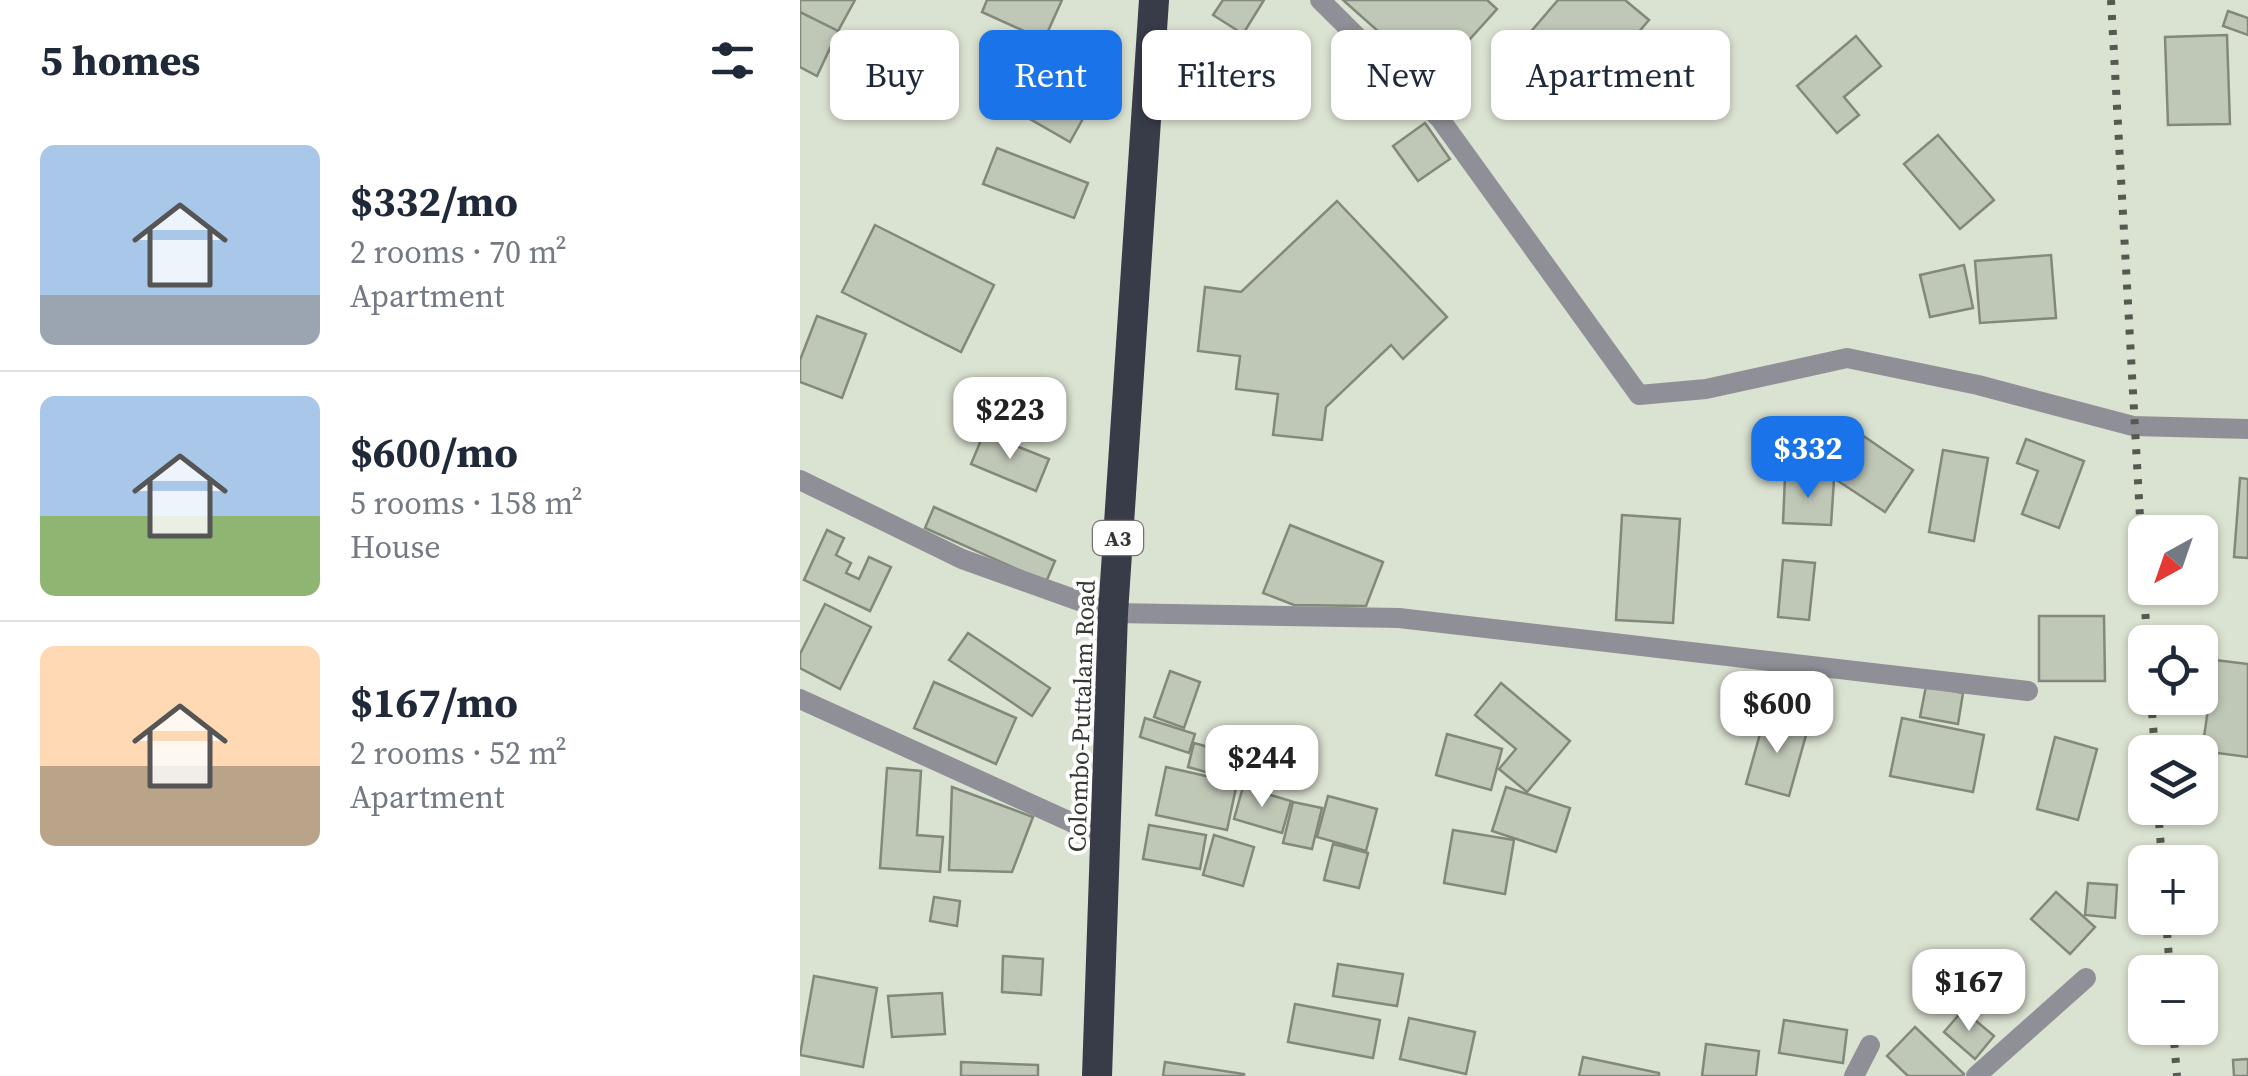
<!DOCTYPE html>
<html lang="en">
<head>
<meta charset="utf-8">
<style>
	body { margin:0; font-family:"Source Serif 4",serif; background:#f6f6f7; color:#1f2937; height:100vh; display:flex; flex-direction:column; font-size:38px; white-space:nowrap }
	* { box-sizing:border-box; margin:0 }
	p { font-size:32px; color:#747a83 }
	.icon { flex:none; width:55px; height:55px; fill:none; stroke:currentColor; stroke-width:2; stroke-linecap:round; stroke-linejoin:round }
	.map { position:relative; flex:1; overflow:hidden }
	.side { display:flex; flex-direction:column; background:#fff; width:800px }
	.side>* { flex:none }
	.hud { position:absolute; left:30px; top:30px; width:950px; height:90px; display:flex; gap:20px }
	.needle { width:65px; rotate:220deg }
	.controls { position:absolute; left:1328px; top:515px; display:grid; gap:20px }
	.controls a { display:grid; place-items:center; width:90px; height:90px; border-radius:15px; background:#fff; box-shadow:0 2px 8px #0004; font-size:50px }
	.price { position:absolute; translate:-50% -85px; padding:0 22px; border-radius:20px; background:#fff; color:#222; font-size:32px; line-height:65px; filter:drop-shadow(0 2px 5px #0008) }
	.price::after { content:''; position:absolute; left:50%; top:60px; width:30px; height:22px; margin-left:-15px; background:inherit; clip-path:polygon(0 0,100% 0,50% 100%) }
	.price.on { background:#1a73e8; color:#fff }
	ul { padding:0; list-style:none }
	li { display:flex; align-items:center; gap:30px; height:250px; padding:0 40px }
	li+li { border-top:2px solid #e0e1e3 }
	li span { display:grid; place-items:center; flex:none; width:280px; height:200px; border-radius:15px; color:#555 }
	li>.icon { margin-inline-start:auto }
	span .icon { width:120px; height:120px; fill:#fffc; stroke-width:1 }
	li b { font-size:42px }
	h2 { display:flex; justify-content:space-between; align-items:center; height:120px; padding:0 40px; font-size:42px }
	.tag { padding:0 35px; border-radius:15px; background:#fff; box-shadow:0 2px 8px #0004; font-size:35px; line-height:90px }
	.tag.on { background:#1a73e8; color:#fff }
	main { display:flex; flex:1; min-height:0 }
	.map>svg:first-child { display:block }
</style>
</head>
<body>
<main>
<section class="side">
<h2>5 homes<svg class="icon" aria-label="filters" viewBox="0 0 24 24"><path d="M4 7h16M4 17h16"/><circle cx="9" cy="7" r="2"/><circle cx="15" cy="17" r="2"/></svg></h2>
<ul>
<li><span style="background:linear-gradient(#a9c7e8 75%,#9aa5b1 0)"><svg class="icon" aria-label="home" viewBox="0 0 24 24"><path d="M3 11l9-7 9 7M6 9v11h12V9"/></svg></span><div><b>$332/mo</b><p>2 rooms · 70 m²</p><p>Apartment</p></div></li>
<li><span style="background:linear-gradient(#a9c7e8 60%,#8fb573 0)"><svg class="icon" aria-label="home" viewBox="0 0 24 24"><path d="M3 11l9-7 9 7M6 9v11h12V9"/></svg></span><div><b>$600/mo</b><p>5 rooms · 158 m²</p><p>House</p></div></li>
<li><span style="background:linear-gradient(#ffd9b3 60%,#b9a48a 0)"><svg class="icon" aria-label="home" viewBox="0 0 24 24"><path d="M3 11l9-7 9 7M6 9v11h12V9"/></svg></span><div><b>$167/mo</b><p>2 rooms · 52 m²</p><p>Apartment</p></div></li>
</ul>
</section>
<div class="map">
<svg width="1448" height="1076" viewBox="0 0 1448 1076">
	<rect width="100%" height="100%" fill="#dae2d1"/>
	<g fill="#bfc7b7" stroke="#82897b" stroke-width="2.5">
		<polygon points="0,0 55,0 38,31 0,12"/>
		<polygon points="187,0 262,0 244,40 182,12"/>
		<polygon points="423,0 464,0 443,34 413,15"/>
		<polygon points="543,0 687,0 697,9 633,80"/>
		<polygon points="758,0 825,0 849,20 778,103 716,49"/>
		<polygon points="1428,11 1448,18 1448,35 1423,26"/>
		<polygon points="0,12 38,31 17,76 0,67"/>
		<polygon points="1427,35 1430,124 1368,125 1365,37"/>
		<polygon points="1056,36 1081,66 1044,97 1059,115 1037,133 997,86"/>
		<polygon points="229,71 290,106 270,142 209,107"/>
		<polygon points="625,123 650,159 618,181 593,146"/>
		<polygon points="1138,135 1194,200 1160,229 1104,164"/>
		<polygon points="197,148 288,183 274,218 183,184"/>
		<polygon points="537,201 647,317 603,359 591,345 526,407 522,440 473,435 478,394 436,389 440,356 398,351 405,287 441,292"/>
		<polygon points="75,225 194,285 161,352 42,292"/>
		<polygon points="1251,255 1256,318 1180,323 1175,261"/>
		<polygon points="1164,265 1173,308 1130,317 1120,275"/>
		<polygon points="17,316 66,334 42,398 0,382 0,360"/>
		<polygon points="214,389 250,401 240,432 204,420"/>
		<polygon points="1049,426 1113,470 1085,512 1020,469"/>
		<polygon points="184,433 249,459 236,491 171,464"/>
		<polygon points="1226,439 1284,461 1259,528 1222,514 1238,471 1217,463"/>
		<polygon points="1143,450 1188,458 1174,541 1129,532"/>
		<polygon points="985,477 1034,480 1031,525 983,523"/>
		<polygon points="1440,478 1448,479 1448,558 1434,557"/>
		<polygon points="134,507 255,561 246,582 125,528"/>
		<polygon points="822,515 880,519 873,623 816,620"/>
		<polygon points="490,525 583,562 566,606 494,605 463,593"/>
		<polygon points="27,530 44,538 36,555 51,563 46,573 59,579 69,557 91,567 70,611 4,580"/>
		<polygon points="983,560 1015,563 1009,620 978,617"/>
		<polygon points="25,604 71,627 40,689 0,668 0,654"/>
		<polygon points="1239,616 1304,616 1305,681 1239,681"/>
		<polygon points="168,633 250,688 232,716 149,660"/>
		<polygon points="1415,660 1448,664 1448,757 1402,751"/>
		<polygon points="370,671 400,682 384,728 354,717"/>
		<polygon points="134,682 216,718 196,764 114,728"/>
		<polygon points="701,683 770,741 727,792 699,769 716,749 675,715"/>
		<polygon points="1126,686 1163,693 1158,724 1120,717"/>
		<polygon points="965,716 1008,728 989,796 946,784"/>
		<polygon points="345,718 395,734 389,753 340,737"/>
		<polygon points="1102,718 1184,735 1173,792 1090,776"/>
		<polygon points="647,734 702,749 691,790 636,775"/>
		<polygon points="1255,737 1297,749 1278,820 1237,809"/>
		<polygon points="394,743 430,753 424,777 388,767"/>
		<polygon points="366,767 437,783 427,830 356,815"/>
		<polygon points="87,768 121,771 117,835 143,837 140,872 80,868"/>
		<polygon points="152,787 233,817 212,872 149,870"/>
		<polygon points="443,787 491,801 482,833 434,819"/>
		<polygon points="706,787 770,808 756,852 692,831"/>
		<polygon points="528,796 577,809 566,851 517,837"/>
		<polygon points="493,802 522,808 512,849 483,843"/>
		<polygon points="349,825 406,835 400,869 343,859"/>
		<polygon points="653,830 714,840 705,894 644,883"/>
		<polygon points="414,835 454,847 443,886 403,875"/>
		<polygon points="533,844 568,853 559,888 524,880"/>
		<polygon points="1288,883 1317,885 1315,918 1285,915"/>
		<polygon points="1256,892 1295,927 1270,954 1231,919"/>
		<polygon points="134,897 160,901 157,926 130,921"/>
		<polygon points="203,956 243,959 241,995 202,992"/>
		<polygon points="538,964 603,974 597,1006 533,996"/>
		<polygon points="14,976 77,988 63,1067 0,1055"/>
		<polygon points="142,993 145,1034 92,1037 88,996"/>
		<polygon points="495,1004 580,1020 573,1058 488,1042"/>
		<polygon points="1163,1010 1194,1036 1175,1059 1144,1032"/>
		<polygon points="609,1018 675,1032 666,1074 600,1059"/>
		<polygon points="984,1020 1047,1030 1043,1063 979,1053"/>
		<polygon points="1115,1027 1164,1074 1163,1076 1108,1076 1087,1056"/>
		<polygon points="906,1044 959,1051 956,1076 902,1076"/>
		<polygon points="783,1057 859,1073 859,1076 779,1076"/>
		<polygon points="1448,1059 1448,1076 1434,1076 1433,1060"/>
		<polygon points="161,1062 238,1065 238,1076 161,1076"/>
		<polygon points="365,1062 444,1074 444,1076 363,1076"/>
	</g>
	<g fill="none" stroke-linecap="round" stroke-linejoin="round">
		<g stroke="#8f9097" stroke-width="20">
			<polyline points="520,0 640,119 839,395 906,389 1047,358 1178,385 1333,426 1448,429"/>
			<polyline points="0,480 162,559 313,613 599,618 1228,691"/>
			<polyline points="0,699 306,838"/>
			<polyline points="1054,1076 1070,1045"/>
			<polyline points="1176,1076 1286,978"/>
		</g>
		<polyline stroke="#383b48" stroke-width="30" points="297,1076 313,613 354,0"/>
		<g stroke="#555951" stroke-width="8" stroke-dasharray="5 10" stroke-linecap="butt">
			<polyline points="1311,0 1347,642"/>
			<polyline points="1351,698 1355,752"/>
			<polyline points="1358,808 1362,862"/>
			<polyline points="1366,918 1370,972"/>
			<polyline points="1373,1028 1377,1076"/>
		</g>
	</g>
	<g text-anchor="middle" stroke-width="8" stroke-linejoin="round" paint-order="stroke">
		<rect fill="#fff" stroke="#727470" stroke-width="2.5" x="293" y="521" width="50" height="34" rx="8"/>
		<g font-size="22" font-weight="bold" fill="#353832">
			<text x="318" y="546">A3</text>
		</g>
		<g font-size="25" fill="#353832" stroke="#fff">
			<text transform="translate(281 716) rotate(-88)" y="9">Colombo-Puttalam Road</text>
		</g>
	</g>
</svg>
<div class="controls">
<a><svg class="needle" viewBox="-14 -14 28 28"><path d="M0-13l5 13h-10z" fill="#e53935"/><path d="M0 13l5-13h-10z" fill="#747a83"/></svg></a>
<a><svg class="icon" aria-label="locate" viewBox="0 0 24 24"><circle cx="12" cy="12" r="6"/><path d="M12 2v4M12 18v4M2 12h4M18 12h4"/></svg></a>
<a><svg class="icon" aria-label="layers" viewBox="0 0 24 24"><path d="M12 4l9 5-9 5-9-5zM3 14l9 5 9-5"/></svg></a>
<a>+</a>
<a>−</a>
</div>
<b class="price" style="left:210px;top:462px">$223</b>
<b class="price on" style="left:1008px;top:501px">$332</b>
<b class="price" style="left:977px;top:756px">$600</b>
<b class="price" style="left:462px;top:810px">$244</b>
<b class="price" style="left:1169px;top:1034px">$167</b>
<div class="hud">
<a class="tag">Buy</a>
<a class="tag on">Rent</a>
<a class="tag">Filters</a>
<a class="tag">New</a>
<a class="tag">Apartment</a>
</div>
</div>
</main>
</body>
</html>
